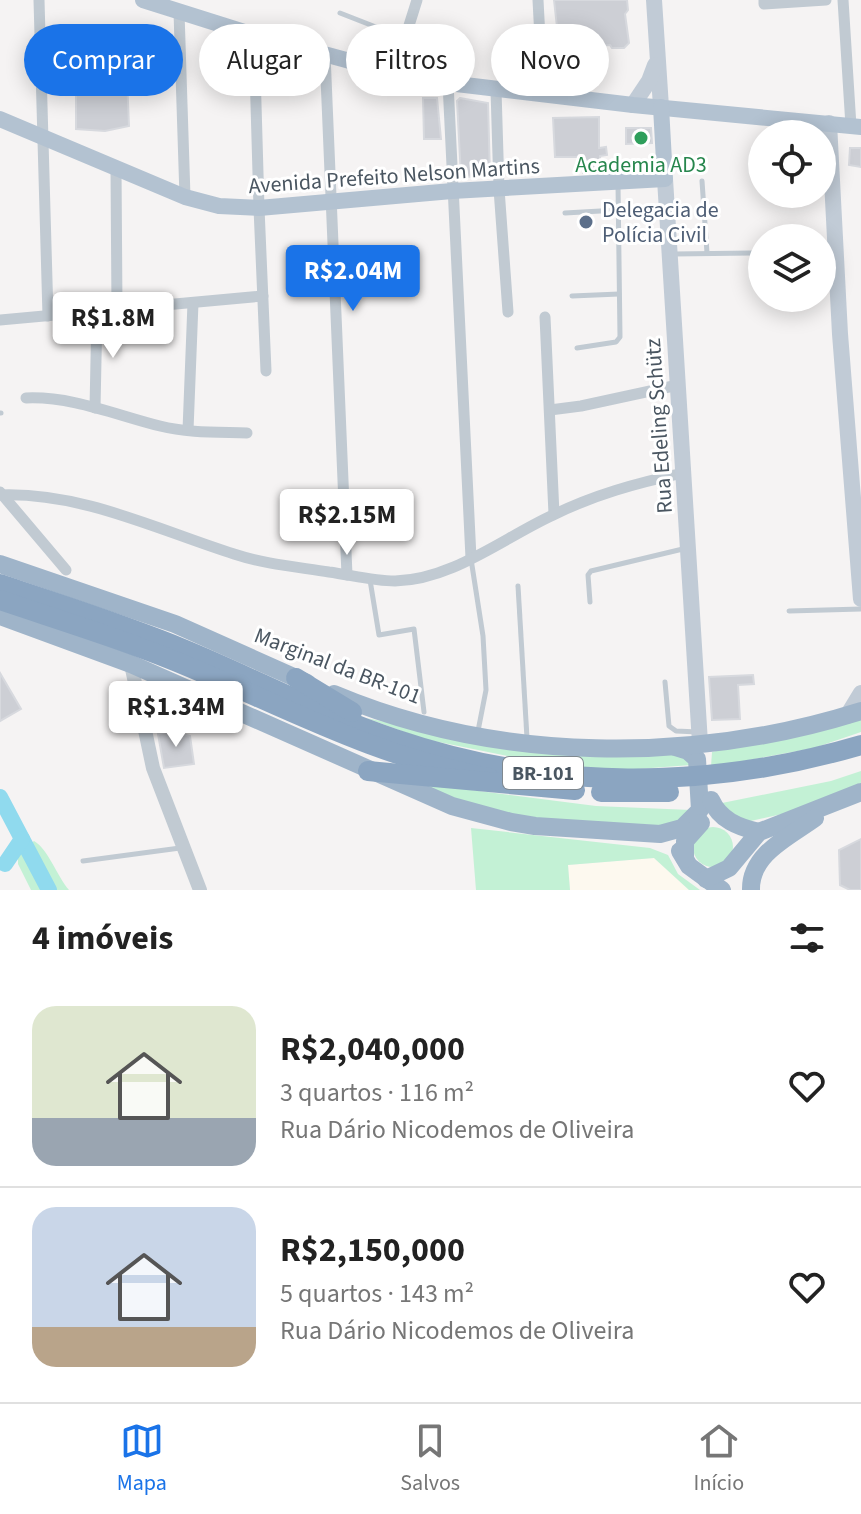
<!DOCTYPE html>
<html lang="pt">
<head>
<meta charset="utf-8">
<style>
	body { margin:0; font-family:"Source Sans 3",sans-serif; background:#f2f2f2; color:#222; height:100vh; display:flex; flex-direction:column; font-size:30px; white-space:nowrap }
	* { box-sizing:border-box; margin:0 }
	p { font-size:26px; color:#767676 }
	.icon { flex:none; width:44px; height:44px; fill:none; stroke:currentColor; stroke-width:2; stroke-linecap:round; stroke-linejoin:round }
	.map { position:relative; height:890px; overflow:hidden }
	.details { display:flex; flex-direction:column; background:#fff; flex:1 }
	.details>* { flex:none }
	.guide { position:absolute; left:24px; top:24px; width:814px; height:72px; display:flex; gap:16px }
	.controls { position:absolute; left:748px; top:120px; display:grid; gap:16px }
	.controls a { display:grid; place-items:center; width:88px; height:88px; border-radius:50%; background:#fff; box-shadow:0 4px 20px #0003; font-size:40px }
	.price { position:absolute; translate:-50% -68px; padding:0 18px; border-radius:8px; background:#fff; color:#222; font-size:26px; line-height:52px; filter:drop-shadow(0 2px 4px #0008) }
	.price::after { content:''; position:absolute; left:50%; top:48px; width:24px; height:18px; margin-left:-12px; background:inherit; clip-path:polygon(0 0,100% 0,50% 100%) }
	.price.active { background:#1a73e8; color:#fff }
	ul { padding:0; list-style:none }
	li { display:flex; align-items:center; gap:24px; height:200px; padding:0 32px }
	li+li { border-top:2px solid #e0e0e0 }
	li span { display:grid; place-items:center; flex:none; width:224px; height:160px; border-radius:24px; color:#555 }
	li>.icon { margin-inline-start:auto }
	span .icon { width:96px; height:96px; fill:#fffc; stroke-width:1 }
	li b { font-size:34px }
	h2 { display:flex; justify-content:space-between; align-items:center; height:96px; padding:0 32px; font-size:34px }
	.tag { padding:0 28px; border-radius:36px; background:#fff; box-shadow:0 4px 20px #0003; font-size:28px; line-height:72px }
	.tag.active { background:#1a73e8; color:#fff }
	.tab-bar { display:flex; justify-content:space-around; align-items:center; height:112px; border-top:2px solid #e0e0e0; background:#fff; font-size:22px; color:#767676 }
	.tab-bar a { display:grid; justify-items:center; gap:4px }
	.tab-bar .active { color:#1a73e8 }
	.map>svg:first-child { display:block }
</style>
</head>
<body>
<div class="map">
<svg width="861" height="890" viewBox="0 0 861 890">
	<rect width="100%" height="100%" fill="#f5f3f3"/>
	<polygon fill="#fdf9ef" points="654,858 689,890 570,890 568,865"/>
	<g fill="#c3f1d5">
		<polygon points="861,716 861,732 814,748 711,767 712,752"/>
		<polygon points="366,718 509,747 685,754 691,765 625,770 562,767 424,739"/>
		<polygon points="861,771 861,783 800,810 742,823 717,804 831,781"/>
		<polygon points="410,782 596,806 691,810 672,826 528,819 458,800"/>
		<circle cx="713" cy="847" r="20"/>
		<polygon points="471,828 650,848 668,855 678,874 700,890 689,890 654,858 568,865 570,890 476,890"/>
		<path d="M34 841C48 849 57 876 69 890H31L18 864V854Z"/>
	</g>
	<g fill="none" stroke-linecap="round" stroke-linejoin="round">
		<g stroke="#90daee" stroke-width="16">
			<polyline points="0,797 49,890"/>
			<polyline points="5,864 22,839"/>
		</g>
	</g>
	<g fill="#cdcfd5" stroke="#d7d9de" stroke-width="2">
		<polygon points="554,0 627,0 628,10 625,14 629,43 624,48 612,48 610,45 599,46 595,49 559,49 554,44 558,36"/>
		<polygon points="127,79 129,126 105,131 76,129 76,81 100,82"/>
		<polygon points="423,98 437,98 441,139 424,139"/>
		<polygon points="460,98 488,103 490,176 461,177 457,101"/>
		<polygon points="599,117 599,148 606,147 607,155 600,156 601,172 583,173 582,157 555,157 553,118"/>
		<polygon points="626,128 651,128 652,143 626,144"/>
		<polygon points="850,148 861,148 861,167 849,165"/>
		<polygon points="0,673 21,709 0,721"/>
		<polygon points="753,675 754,684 738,685 740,719 712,720 709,677"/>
		<polygon points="172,731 190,736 194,764 164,768 158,734"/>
		<polygon points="861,839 861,890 850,890 840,885 839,850"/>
	</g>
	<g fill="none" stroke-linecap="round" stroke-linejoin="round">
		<g stroke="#c1cad2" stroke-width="5">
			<polyline points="340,13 404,38"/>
			<polyline points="702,181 707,253"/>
			<polyline points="565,213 618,210"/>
			<polyline points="674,254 752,253"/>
			<polyline points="572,296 619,294"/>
			<polyline points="577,348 616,342 620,337 618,184"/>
			<polyline points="0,413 1,413"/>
			<polyline points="471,559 483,636 486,690 478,731"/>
			<polyline points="370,580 379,635 414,629 424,712"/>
			<polyline points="518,586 527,738"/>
			<polyline points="590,602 588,575 591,571 687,548"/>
			<polyline points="789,611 861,609"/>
			<polyline points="665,682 669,726 676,731 698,732"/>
			<polyline points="83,861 180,848"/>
		</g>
		<g stroke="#c1cad2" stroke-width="11">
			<polyline points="39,0 48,316"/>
			<polyline points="538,0 543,95"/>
			<polyline points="764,0 764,4 826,0"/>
			<polyline points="843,0 851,126"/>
			<polyline points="179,12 185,197"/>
			<polyline points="254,35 259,208 266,371"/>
			<polyline points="325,54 347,575"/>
			<polyline points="394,73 417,0"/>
			<polyline points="448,83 471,558"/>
			<polyline points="496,90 499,189 508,312"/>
			<polyline points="116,167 117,310"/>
			<polyline points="545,317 554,514"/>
			<polyline points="0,320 263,296"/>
			<path d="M26 398C72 396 116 415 160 426 188 433 218 432 247 433"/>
			<polyline points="95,408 97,312"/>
			<polyline points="550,410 581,406 678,385"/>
			<polyline points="188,430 193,303"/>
			<polyline points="0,492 66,570"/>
			<path d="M0 495C82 492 158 530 234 554 264 564 298 567 329 572 351 575 373 581 395 581 451 580 502 539 551 516 593 495 637 483 683 473"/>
		</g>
		<polyline stroke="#c1cad2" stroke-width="14" points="131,664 153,768 200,890"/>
		<g stroke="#c1cbd6" stroke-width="16">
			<polyline points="654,0 661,107"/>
			<polyline points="633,105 649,81 655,65"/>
			<polyline points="829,123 840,334 861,599"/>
			<polyline points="665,179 700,743"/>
			<polyline points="847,716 861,693"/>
		</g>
		<g stroke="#b3c2d1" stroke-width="16">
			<polyline points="143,0 254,35 394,73 448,83 633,105 861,127"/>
			<polyline points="0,119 185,197 219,206 259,208 452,191 665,179 661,107"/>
		</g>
		<g stroke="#9fb4c9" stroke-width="18">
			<polyline points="0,564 175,624 307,683"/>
			<polyline points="0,616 131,664 452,806 511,822 535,826 660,834 682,828 700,810 697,759 688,751 675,747"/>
			<path d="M334 694C498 763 693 764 861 711"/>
			<path d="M711 800C720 820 738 827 759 832"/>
			<polyline points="680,851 689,866 722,890"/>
			<polyline points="685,859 685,841 701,823"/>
			<polyline points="706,879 729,868 759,832 861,792"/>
			<path d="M751 890C750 854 789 837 815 818"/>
		</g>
		<g stroke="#8ba5c1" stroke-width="20">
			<path d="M0 584C61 605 123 624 183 649 254 678 322 715 395 739 547 791 708 790 861 745"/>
			<path d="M0 600C65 622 131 642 194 669 295 712 380 758 490 778"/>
			<polyline points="296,678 352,712"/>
			<polyline points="368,771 575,790"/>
			<polyline points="601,792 669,792"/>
		</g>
	</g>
	<circle fill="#2e9e5b" stroke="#fff" stroke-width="3" cx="641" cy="138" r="8"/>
	<circle fill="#5c6f8a" stroke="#fff" stroke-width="3" cx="586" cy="222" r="8"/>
	<g text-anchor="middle" stroke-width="6" stroke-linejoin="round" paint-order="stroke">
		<rect fill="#fff" stroke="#808990" stroke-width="2" x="503" y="757" width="80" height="32" rx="6"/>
		<g font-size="20" font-weight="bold" fill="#4a5661">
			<text x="543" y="780">BR-101</text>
		</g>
		<g font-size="22" fill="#27864d" stroke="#fff">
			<text x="641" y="172">Academia AD3</text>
		</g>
		<g font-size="22" fill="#4a5661" stroke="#fff">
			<text transform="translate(394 175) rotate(-4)" y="8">Avenida Prefeito Nelson Martins</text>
			<text transform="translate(658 426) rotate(-94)" y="8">Rua Edeling Schütz</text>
			<text transform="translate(338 665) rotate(21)" y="8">Marginal da BR-101</text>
		</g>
		<g font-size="22" fill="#4e5e75" stroke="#fff" text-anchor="start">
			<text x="602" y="217">Delegacia de<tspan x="602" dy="25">Polícia Civil</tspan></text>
		</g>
	</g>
</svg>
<div class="controls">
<a><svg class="icon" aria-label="locate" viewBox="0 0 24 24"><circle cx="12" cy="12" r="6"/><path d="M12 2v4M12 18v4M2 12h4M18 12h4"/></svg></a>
<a><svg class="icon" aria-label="layers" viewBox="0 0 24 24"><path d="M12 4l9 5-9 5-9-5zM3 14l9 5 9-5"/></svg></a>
</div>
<b class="price active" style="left:353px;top:313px">R$2.04M</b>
<b class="price" style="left:113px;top:360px">R$1.8M</b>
<b class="price" style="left:347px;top:557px">R$2.15M</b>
<b class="price" style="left:176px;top:749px">R$1.34M</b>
<div class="guide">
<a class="tag active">Comprar</a>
<a class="tag">Alugar</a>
<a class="tag">Filtros</a>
<a class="tag">Novo</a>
</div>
</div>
<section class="details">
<h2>4 imóveis<svg class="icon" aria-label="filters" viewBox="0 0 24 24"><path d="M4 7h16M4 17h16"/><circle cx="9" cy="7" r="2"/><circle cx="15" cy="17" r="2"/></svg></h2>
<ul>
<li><span style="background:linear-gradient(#dfe7d0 70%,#9aa5b1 0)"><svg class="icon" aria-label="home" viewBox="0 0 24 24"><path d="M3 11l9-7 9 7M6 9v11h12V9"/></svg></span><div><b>R$2,040,000</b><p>3 quartos · 116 m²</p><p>Rua Dário Nicodemos de Oliveira</p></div><svg class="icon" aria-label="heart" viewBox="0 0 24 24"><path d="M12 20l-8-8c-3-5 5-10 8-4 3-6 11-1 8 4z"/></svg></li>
<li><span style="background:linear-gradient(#c9d6e8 75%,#b9a48a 0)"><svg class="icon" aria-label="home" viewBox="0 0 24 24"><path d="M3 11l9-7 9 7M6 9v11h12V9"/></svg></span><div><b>R$2,150,000</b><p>5 quartos · 143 m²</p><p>Rua Dário Nicodemos de Oliveira</p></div><svg class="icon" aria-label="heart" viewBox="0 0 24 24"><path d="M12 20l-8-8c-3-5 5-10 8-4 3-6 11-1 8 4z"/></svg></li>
</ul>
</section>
<nav class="tab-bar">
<a class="active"><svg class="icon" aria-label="map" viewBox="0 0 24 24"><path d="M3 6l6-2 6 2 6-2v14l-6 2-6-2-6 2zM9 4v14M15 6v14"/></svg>Mapa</a>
<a><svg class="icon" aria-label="saved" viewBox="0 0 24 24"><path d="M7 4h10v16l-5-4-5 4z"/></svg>Salvos</a>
<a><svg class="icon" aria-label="home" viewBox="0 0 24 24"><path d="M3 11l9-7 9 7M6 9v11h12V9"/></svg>Início</a>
</nav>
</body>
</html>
